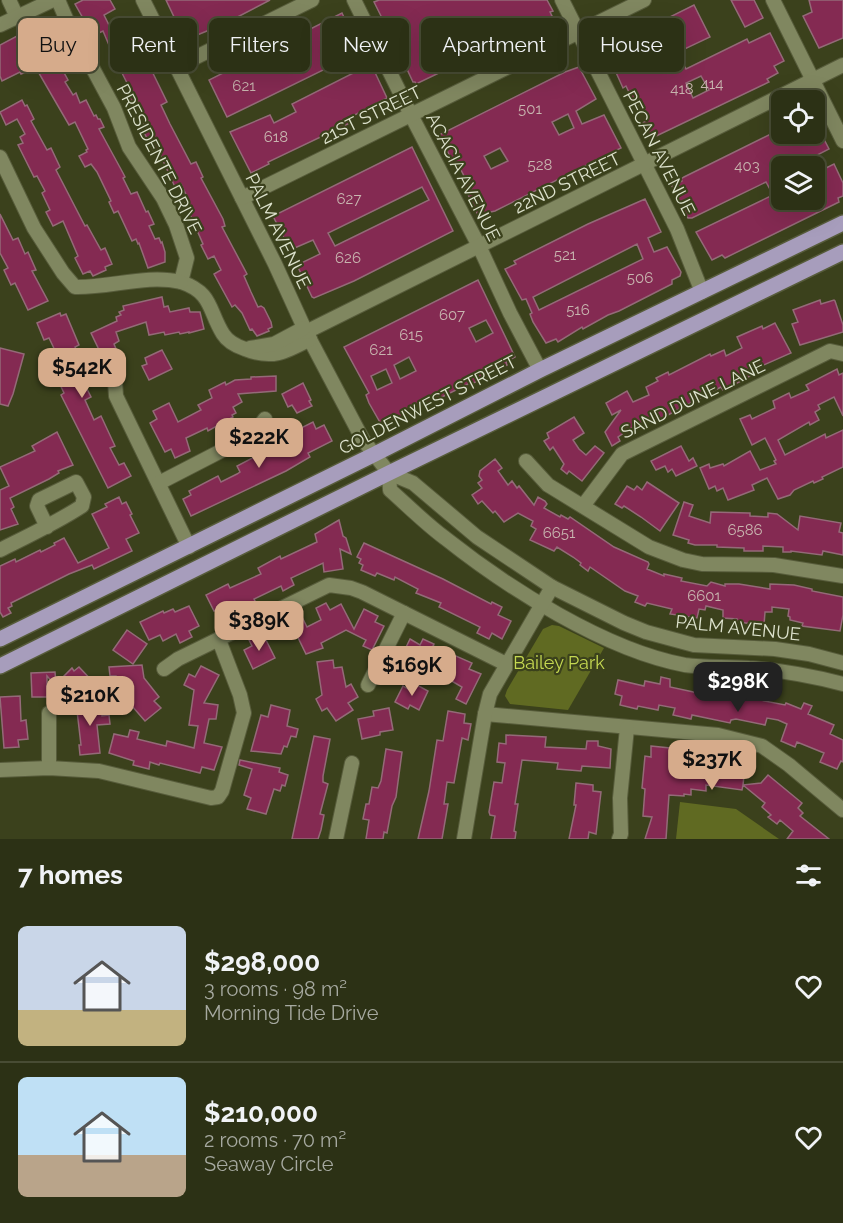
<!DOCTYPE html>
<html lang="en">
<head>
<meta charset="utf-8">
<style>
	body { margin:0; font-family:Raleway,sans-serif; background:#383d22; color:#f1f3f6; height:100vh; display:flex; flex-direction:column; font-size:22px; white-space:nowrap }
	* { box-sizing:border-box; margin:0 }
	p { font-size:20px; color:#a6a9a0 }
	.icon { flex:none; width:33px; height:33px; fill:none; stroke:currentColor; stroke-width:2; stroke-linecap:round; stroke-linejoin:round }
	.map { position:relative; height:839px; overflow:hidden }
	.sheet { display:flex; flex-direction:column; background:#2c3115; flex:1 }
	.sheet>* { flex:none }
	.top-card { position:absolute; left:18px; top:18px; width:807px; height:54px; display:flex; gap:12px }
	.controls { position:absolute; left:771px; top:90px; display:grid; gap:12px }
	.controls a { display:grid; place-items:center; width:54px; height:54px; border-radius:9px; background:#2c3115; box-shadow:0 6px 24px #0002,0 0 0 2px #484c34; font-size:30px }
	.price { position:absolute; translate:-50% -51px; padding:0 14px; border-radius:12px; background:#d6ab8b; color:#111; font-size:20px; line-height:39px; filter:drop-shadow(0 2px 3px #0008) }
	.price::after { content:''; position:absolute; left:50%; top:36px; width:18px; height:14px; margin-left:-9px; background:inherit; clip-path:polygon(0 0,100% 0,50% 100%) }
	.price.current { background:#222; color:#fff }
	ul { padding:0; list-style:none }
	li { display:flex; align-items:center; gap:18px; height:150px; padding:0 18px }
	li+li { border-top:2px solid #484c34 }
	li span { display:grid; place-items:center; flex:none; width:168px; height:120px; border-radius:9px; color:#555 }
	li>.icon { margin-inline-start:auto }
	span .icon { width:72px; height:72px; fill:#fffc; stroke-width:1 }
	li b { font-size:26px }
	h2 { display:flex; justify-content:space-between; align-items:center; height:72px; padding:0 18px; font-size:26px }
	.tag { padding:0 21px; border-radius:9px; background:#2c3115; box-shadow:0 6px 24px #0002,0 0 0 2px #484c34; font-size:21px; line-height:54px }
	.tag.current { background:#d6ab8b; color:#111 }
	.map>svg:first-child { display:block }
</style>
</head>
<body>
<div class="map">
<svg width="843" height="839" viewBox="0 0 843 839">
	<rect width="100%" height="100%" fill="#3b411c"/>
	<g fill="#606a22">
		<polygon points="552,625 559,626 604,648 568,710 510,704 505,696 507,690 543,629"/>
		<polygon points="680,802 736,809 779,839 676,839"/>
	</g>
	<g fill="#842a52" stroke="#946a78" stroke-width="1.5" fill-rule="evenodd">
		<polygon points="83,0 110,0 115,9 104,15 116,39 128,33 142,59 145,57 167,102 161,105 170,124 191,164 196,162 203,177 201,178 223,219 225,226 222,227 247,274 244,276 251,292 258,307 261,306 264,308 271,322 272,327 268,329 269,331 257,336 252,329 250,330 242,313 235,305 232,307 214,274 221,270 214,256 208,259 201,245 203,244 185,203 189,201 181,184 175,187 160,154 156,156 149,142 140,125 147,121 139,105 134,107 128,94 132,93 122,73 127,71 119,54 114,57 103,31 68,47 57,54 58,57 56,58 68,80 65,82 73,95 76,93 80,103 86,100 94,116 96,115 98,119 100,119 104,127 99,129 123,173 125,177 123,178 131,194 137,192 146,212 148,211 154,224 149,226 155,239 159,238 161,243 162,242 165,252 165,262 148,268 139,243 138,244 136,239 132,241 118,211 114,213 109,202 111,201 97,172 91,164 85,167 79,156 87,152 86,150 88,149 75,122 69,125 36,68 21,74 20,72 2,81 0,76 0,45 51,18 64,39 88,27 75,4"/>
		<polygon points="166,0 270,0 224,24 185,40"/>
		<polygon points="379,0 547,0 553,11 550,12 552,16 544,20 545,22 416,84 415,82 413,82 399,52 404,49 398,36 391,36 374,2"/>
		<polygon points="731,0 754,0 763,18 745,27"/>
		<polygon points="809,0 843,0 843,38 819,48 803,16 812,12"/>
		<path d="M694 5 710 37 678 52 686 69 747 39 749 43 770 33 784 61 774 66 778 73 767 79 769 82 650 139 641 124 648 120 644 113 640 105 636 107 626 86 623 88 605 48 607 45 659 19 662 21ZM701 76 709 90 693 98 686 83Z"/>
		<polygon points="342,13 360,52 227,117 209,80"/>
		<polygon points="371,64 387,98 347,119 350,123 268,162 269,164 251,173 230,132 270,115 274,123 296,112 292,104"/>
		<path d="M579 67 596 99 576 111 582 124 604 115 621 148 495 211 478 215 462 182 466 180 459 166 456 168 439 135 565 72ZM568 114 574 128 559 135 552 122ZM500 148 508 161 491 169 484 156Z"/>
		<polygon points="22,100 25,106 27,105 34,119 31,121 47,150 51,148 60,167 56,170 85,226 87,225 101,250 105,248 112,264 105,267 106,270 93,276 90,271 83,274 75,258 78,256 63,221 53,226 46,212 50,210 42,193 45,191 37,176 34,177 18,145 23,143 20,137 25,134 17,119 6,125 0,112"/>
		<polygon points="814,120 829,149 796,166 782,166 782,174 774,178 782,191 782,200 814,200 814,197 821,194 814,180 814,174 834,164 843,183 843,196 838,198 839,202 725,258 722,255 712,260 696,232 773,195 766,182 692,218 688,218 672,186 682,181 681,179 684,177 781,129 782,134 814,134"/>
		<path d="M412 147 453 231 354 281 314 298 312 297 297 265 320 254 313 240 290 250 273 216ZM422 187 429 200 335 246 328 233Z"/>
		<path d="M645 199 661 232 648 238 654 252 667 247 681 272 680 276 672 280V284L619 311 608 315 583 329 582 327 558 342 556 339 546 343 533 322 530 314 532 313 526 299 522 300 505 269 516 264 514 261 588 224ZM637 244 643 259 539 310 533 297Z"/>
		<polygon points="0,214 13,240 18,238 25,254 28,252 36,270 32,271 48,301 28,310 15,283 11,285 4,270 8,268 0,253"/>
		<path d="M478 280 515 357 506 362 507 365 479 378 480 380 471 384 470 383 394 421 391 419 381 424 369 403 366 395 369 393 344 347ZM486 320 493 333 476 342 469 328ZM409 357 416 371 400 379 394 365ZM386 369 392 383 377 390 371 376Z"/>
		<polygon points="162,297 164,307 168,306 170,312 189,308 190,312 200,312 204,329 189,333 189,332 180,334 179,332 165,335 164,332 149,335 146,322 116,332 119,341 114,344 116,349 102,356 91,333 117,321 116,317 121,315 119,312 124,310 123,306"/>
		<polygon points="820,300 821,304 834,300 835,301 843,325 843,332 800,345 792,324 798,322 793,310"/>
		<polygon points="60,313 61,316 66,314 79,345 75,347 78,353 74,356 86,380 83,381 91,397 85,400 94,420 101,416 115,446 110,448 119,465 124,463 131,476 108,488 61,395 64,393 56,376 58,375 55,368 62,365 49,338 44,340 37,323"/>
		<polygon points="775,323 791,353 750,371 752,375 739,382 723,390 721,387 666,416 650,423 649,420 630,429 618,437 620,441 612,446 605,432 621,410 612,415 606,403 627,391 633,402 649,395 646,387 658,381 656,378 668,372 669,375 710,354 711,356 724,350 726,356 742,348 737,337 762,326 763,329"/>
		<polygon points="0,348 24,354 13,394 8,406 0,404"/>
		<polygon points="162,350 172,369 149,380 142,366 147,364 145,358"/>
		<polygon points="837,369 839,375 843,373 843,416 834,397 818,405 820,409 815,412 819,420 810,425 809,422 778,440 785,455 825,434 826,438 843,430 843,467 822,477 823,479 814,483 813,481 794,490 790,495 778,499 767,478 752,485 754,490 728,500 723,488 717,491 715,486 709,489 700,468 709,464 710,468 723,464 724,466 750,451 760,470 776,464 774,461 776,460 765,438 752,445 740,419 750,415 752,419 775,408 773,401 789,393 791,398 809,390 806,385"/>
		<polygon points="276,376 276,391 238,394 242,402 233,407 236,413 232,415 233,417 208,431 207,428 186,438 190,451 175,458 171,449 165,452 150,423 157,419 153,411 169,403 178,422 201,410 198,405 212,398 209,390 225,382 226,385 235,380 251,379 251,377"/>
		<polygon points="303,383 311,400 309,401 312,406 297,413 292,405 288,407 282,394"/>
		<polygon points="574,417 584,433 573,440 579,449 586,455 595,446 604,453 582,481 569,471 567,474 561,469 564,464 553,447 550,450 544,441 549,438 547,433"/>
		<polygon points="313,422 316,429 324,425 332,441 308,453 310,457 286,471 191,516 183,499 191,495 189,491 218,476 221,482 237,474 240,472 237,466 301,433 299,429"/>
		<polygon points="57,432 73,465 58,471 59,473 49,479 10,498 14,507 11,509 18,524 0,530 0,490 9,486 0,467 35,451 32,446"/>
		<polygon points="681,446 689,461 693,458 697,466 676,476 672,469 668,472 665,466 656,470 651,461"/>
		<polygon points="495,459 502,468 498,471 508,485 512,481 517,488 519,486 534,505 538,497 545,501 547,504 544,508 560,517 561,515 568,519 570,517 614,547 648,562 649,564 647,569 664,576 664,574 682,578 681,581 707,586 711,582 725,586 725,584 739,584 770,589 770,584 794,585 812,589 812,591 843,597 843,615 840,631 802,626 803,623 790,620 790,617 788,616 789,609 772,607 772,612 765,612 764,625 737,622 737,619 723,618 723,610 706,606 705,610 699,609 697,618 670,614 672,609 647,603 645,606 635,602 638,596 625,591 590,567 588,571 580,565 581,563 573,557 557,547 554,551 530,540 536,529 531,526 533,521 518,513 504,522 495,511 493,513 482,501 478,504 472,495 482,488 478,483 482,480 479,476 480,471"/>
		<polygon points="647,482 679,503 660,531 641,517 624,506 622,508 615,504 627,486 634,490 637,486 642,490"/>
		<polygon points="119,497 122,504 126,502 132,514 130,515 139,533 126,539 132,551 94,569 92,565 69,574 11,603 12,606 8,608 11,613 3,617 0,612 0,566 15,559 16,562 40,550 41,552 55,545 54,543 64,538 78,563 109,548 92,514 107,507 105,504"/>
		<polygon points="684,502 693,505 689,516 710,523 711,512 748,513 750,513 750,516 768,517 768,513 777,514 798,530 800,516 841,523 839,532 843,533 843,555 823,551 822,555 791,551 791,552 783,552 783,547 763,546 763,551 744,551 744,548 717,547 717,545 695,545 688,543 689,540 673,535"/>
		<polygon points="339,520 343,536 346,538 351,554 340,549 343,569 324,572 323,563 291,578 294,585 283,591 281,586 254,599 257,605 245,611 242,605 224,614 221,607 214,611 206,595 228,584 230,588 261,574 258,568 280,556 281,559 317,542 315,534"/>
		<polygon points="364,543 443,579 491,604 492,602 502,607 498,615 511,621 502,639 492,633 489,639 477,633 480,627 439,607 441,603 416,593 418,589 395,577 394,580 377,573 375,576 361,570 363,565 359,563 361,559 357,557"/>
		<polygon points="326,603 330,610 341,604 354,629 364,609 378,616 375,622 384,626 372,650 363,646 366,640 346,630 321,643 323,648 306,654 290,621 301,615 307,627 321,620 316,608"/>
		<polygon points="189,606 199,626 189,631 192,637 180,643 176,634 163,641 160,635 149,640 140,622 163,611 164,613 173,609 175,612"/>
		<polygon points="127,630 147,644 133,664 113,650"/>
		<polygon points="263,634 275,658 253,669 244,650 252,646 249,640"/>
		<polygon points="410,639 420,645 423,639 434,644 433,646 472,663 469,669 481,674 466,704 456,699 462,687 450,680 423,667 416,664 413,669 399,662"/>
		<polygon points="333,660 334,668 342,667 346,687 351,684 358,697 348,703 353,710 336,721 327,708 322,711 316,699 322,695 317,662"/>
		<polygon points="142,665 144,678 159,697 154,701 161,708 145,721 125,698 121,698 120,691 117,692 116,676 110,676 109,667"/>
		<polygon points="201,666 219,675 204,703 218,705 216,719 209,719 204,743 222,747 214,770 202,767 200,773 160,763 159,765 150,762 149,769 133,765 134,761 109,753 114,734 128,737 130,730 139,732 137,739 166,746 167,741 194,748 198,726 189,725 194,690 184,685 189,674 195,677"/>
		<polygon points="79,667 95,684 76,702 76,687 52,688 55,685 47,676 47,697 32,697 31,673 55,672 56,684 72,668 74,671"/>
		<polygon points="661,677 670,679 670,687 703,694 704,690 728,695 730,685 741,687 740,696 785,705 786,703 801,709 804,703 812,706 808,714 834,725 830,734 843,740 843,762 841,761 837,769 820,762 824,753 797,742 795,747 781,741 787,724 778,720 767,718 765,725 736,719 731,720 730,723 692,715 691,719 673,715 675,708 659,705 658,710 638,706 637,709 620,705 622,696 615,694 618,680 644,686 645,681 660,684"/>
		<polygon points="415,684 428,691 419,710 410,705 408,709 395,702 403,686 412,691"/>
		<polygon points="20,696 21,721 26,720 28,739 18,740 19,747 4,748 0,697"/>
		<polygon points="93,701 94,713 102,712 102,716 109,715 110,724 97,725 100,753 80,755 79,745 81,745 76,702"/>
		<polygon points="271,705 290,710 287,726 298,729 296,737 291,736 287,747 284,746 281,754 251,751 261,715 268,717"/>
		<polygon points="389,708 393,730 380,732 380,735 362,739 358,719 374,716 373,711"/>
		<polygon points="448,711 465,714 464,723 471,724 468,740 462,738 454,783 447,782 444,804 448,804 442,839 418,839 429,791 437,740 443,741"/>
		<polygon points="506,735 546,737 545,747 586,749 587,741 598,741 598,746 611,749 610,768 582,766 581,771 557,769 558,763 522,760 515,804 518,804 514,831 516,832 515,839 491,839 495,816 490,815 489,812 494,782 502,783 505,763 497,762 499,743 506,744"/>
		<polygon points="314,736 330,739 323,776 323,782 328,784 320,814 324,815 321,830 318,839 292,839"/>
		<polygon points="651,746 670,748 670,753 685,754 685,748 699,749 698,768 721,770 721,767 731,768 732,764 745,766 743,785 761,783 768,775 802,803 798,808 803,813 800,816 829,839 787,839 793,831 780,820 777,824 768,817 771,815 762,807 765,803 743,785 742,790 706,785 706,791 691,789 691,795 684,794 684,796 669,795 666,839 645,839 652,817 643,816 645,789 642,788 645,756 651,757"/>
		<polygon points="386,749 402,752 396,797 392,806 387,833 384,832 383,839 366,839 369,820 363,819 366,804 369,804 372,787 378,788 381,781"/>
		<polygon points="240,760 280,768 279,772 288,775 285,786 282,785 280,791 274,789 266,814 247,809 251,798 244,795 252,769 239,765"/>
		<polygon points="576,783 593,785 593,791 601,792 596,834 589,832 588,839 569,839 576,805 574,805"/>
	</g>
	<g fill="none" stroke-linecap="round" stroke-linejoin="round">
		<g stroke="#575c3b" stroke-width="16">
			<g id="minor">
				<polyline points="9,0 17,17"/>
				<polyline points="58,0 68,23"/>
				<polyline points="143,0 275,264 306,332 363,440 389,473 413,483 477,537 552,587 624,623 646,632 694,645 775,649 809,654 843,663"/>
				<polyline points="354,0 411,115 479,246 510,313 540,370"/>
				<polyline points="562,0 677,229 702,292"/>
				<polyline points="773,0 843,141"/>
				<polyline points="0,25 53,0"/>
				<path d="M92 67 114 108 129 147 163 198 176 225 187 258 181 282C213 293 208 310 223 334 228 342 236 346 245 349 272 360 286 352 310 339"/>
				<polyline points="176,67 312,0"/>
				<path d="M0 157 34 228 63 273 75 287C110 288 146 274 181 282"/>
				<polyline points="242,198 644,0"/>
				<polyline points="306,332 843,65"/>
				<polyline points="250,348 274,344 304,328"/>
				<polyline points="115,381 116,396 189,547"/>
				<polyline points="526,461 548,485 649,547 683,560 702,564 774,565 843,576"/>
				<path d="M389 473 390 490C408 506 426 524 445 538 508 588 605 650 685 665 706 668 728 666 749 668 781 670 812 676 843 684"/>
				<polyline points="159,483 250,436 255,432 265,419"/>
				<polyline points="583,506 622,454 822,355 830,351 843,354"/>
				<path d="M0 550C28 536 56 523 82 506L84 497 76 482 39 500 37 506 47 527"/>
				<polyline points="164,669 178,659 329,585 351,588 362,592 506,664"/>
				<polyline points="368,685 404,613"/>
				<polyline points="485,714 718,735 762,746 789,765 843,810"/>
				<polyline points="49,768 49,713"/>
				<polyline points="0,770 49,768 99,771 211,798 218,797 222,791 244,713 240,695 219,640"/>
				<polyline points="336,839 352,763"/>
				<polyline points="464,839 485,714 490,694 552,587"/>
				<polyline points="619,839 621,834 620,798 627,728"/>
			</g>
		</g>
		<g stroke="#575c3b" stroke-width="18">
			<g id="major">
				<polyline points="0,639 375,454 540,370 843,223"/>
				<polyline points="0,666 389,473 843,252"/>
			</g>
		</g>
		<use href="#minor" stroke="#808760" stroke-width="14"/>
		<use href="#major" stroke="#a79dbc" stroke-width="15"/>
	</g>
	<g text-anchor="middle" stroke-width="4.5" stroke-linejoin="round" paint-order="stroke">
		<g font-size="15" fill="#c8b5af">
			<text x="712" y="89">414</text>
			<text x="244" y="91">621</text>
			<text x="682" y="94">418</text>
			<text x="530" y="114">501</text>
			<text x="276" y="142">618</text>
			<text x="540" y="170">528</text>
			<text x="747" y="171">403</text>
			<text x="349" y="204">627</text>
			<text x="565" y="260">521</text>
			<text x="348" y="263">626</text>
			<text x="640" y="283">506</text>
			<text x="578" y="315">516</text>
			<text x="452" y="320">607</text>
			<text x="411" y="340">615</text>
			<text x="381" y="355">621</text>
			<text x="745" y="535">6586</text>
			<text x="559" y="538">6651</text>
			<text x="704" y="601">6601</text>
		</g>
		<g font-size="18" fill="#dee3ce" stroke="#3b411c">
			<text transform="translate(371 115) rotate(-26)" y="6">21ST STREET</text>
			<text transform="translate(659 153) rotate(63)" y="6">PECAN AVENUE</text>
			<text transform="translate(159 159) rotate(63)" y="6">PRESIDENTE DRIVE</text>
			<text transform="translate(463 177) rotate(63)" y="6">ACACIA AVENUE</text>
			<text transform="translate(567 183) rotate(-26)" y="6">22ND STREET</text>
			<text transform="translate(278 231) rotate(64)" y="6">PALM AVENUE</text>
			<text transform="translate(693 399) rotate(-26)" y="6">SAND DUNE LANE</text>
			<text transform="translate(428 405) rotate(-27)" y="6">GOLDENWEST STREET</text>
			<text transform="translate(738 628) rotate(6)" y="6">PALM AVENUE</text>
		</g>
		<g font-size="18" fill="#c5d851" stroke="#3b411c">
			<text x="559" y="669">Bailey Park</text>
		</g>
	</g>
</svg>
<div class="controls">
<a><svg class="icon" aria-label="locate" viewBox="0 0 24 24"><circle cx="12" cy="12" r="6"/><path d="M12 2v4M12 18v4M2 12h4M18 12h4"/></svg></a>
<a><svg class="icon" aria-label="layers" viewBox="0 0 24 24"><path d="M12 4l9 5-9 5-9-5zM3 14l9 5 9-5"/></svg></a>
</div>
<b class="price" style="left:82px;top:399px">$542K</b>
<b class="price" style="left:259px;top:469px">$222K</b>
<b class="price" style="left:259px;top:652px">$389K</b>
<b class="price" style="left:412px;top:697px">$169K</b>
<b class="price current" style="left:738px;top:713px">$298K</b>
<b class="price" style="left:90px;top:727px">$210K</b>
<b class="price" style="left:712px;top:791px">$237K</b>
<div class="top-card">
<a class="tag current">Buy</a>
<a class="tag">Rent</a>
<a class="tag">Filters</a>
<a class="tag">New</a>
<a class="tag">Apartment</a>
<a class="tag">House</a>
</div>
</div>
<section class="sheet">
<h2>7 homes<svg class="icon" aria-label="filters" viewBox="0 0 24 24"><path d="M4 7h16M4 17h16"/><circle cx="9" cy="7" r="2"/><circle cx="15" cy="17" r="2"/></svg></h2>
<ul>
<li><span style="background:linear-gradient(#c9d6e8 70%,#c2b280 0)"><svg class="icon" aria-label="home" viewBox="0 0 24 24"><path d="M3 11l9-7 9 7M6 9v11h12V9"/></svg></span><div><b>$298,000</b><p>3 rooms · 98 m²</p><p>Morning Tide Drive</p></div><svg class="icon" aria-label="heart" viewBox="0 0 24 24"><path d="M12 20l-8-8c-3-5 5-10 8-4 3-6 11-1 8 4z"/></svg></li>
<li><span style="background:linear-gradient(#bfe0f5 65%,#b9a48a 0)"><svg class="icon" aria-label="home" viewBox="0 0 24 24"><path d="M3 11l9-7 9 7M6 9v11h12V9"/></svg></span><div><b>$210,000</b><p>2 rooms · 70 m²</p><p>Seaway Circle</p></div><svg class="icon" aria-label="heart" viewBox="0 0 24 24"><path d="M12 20l-8-8c-3-5 5-10 8-4 3-6 11-1 8 4z"/></svg></li>
</ul>
</section>
</body>
</html>
